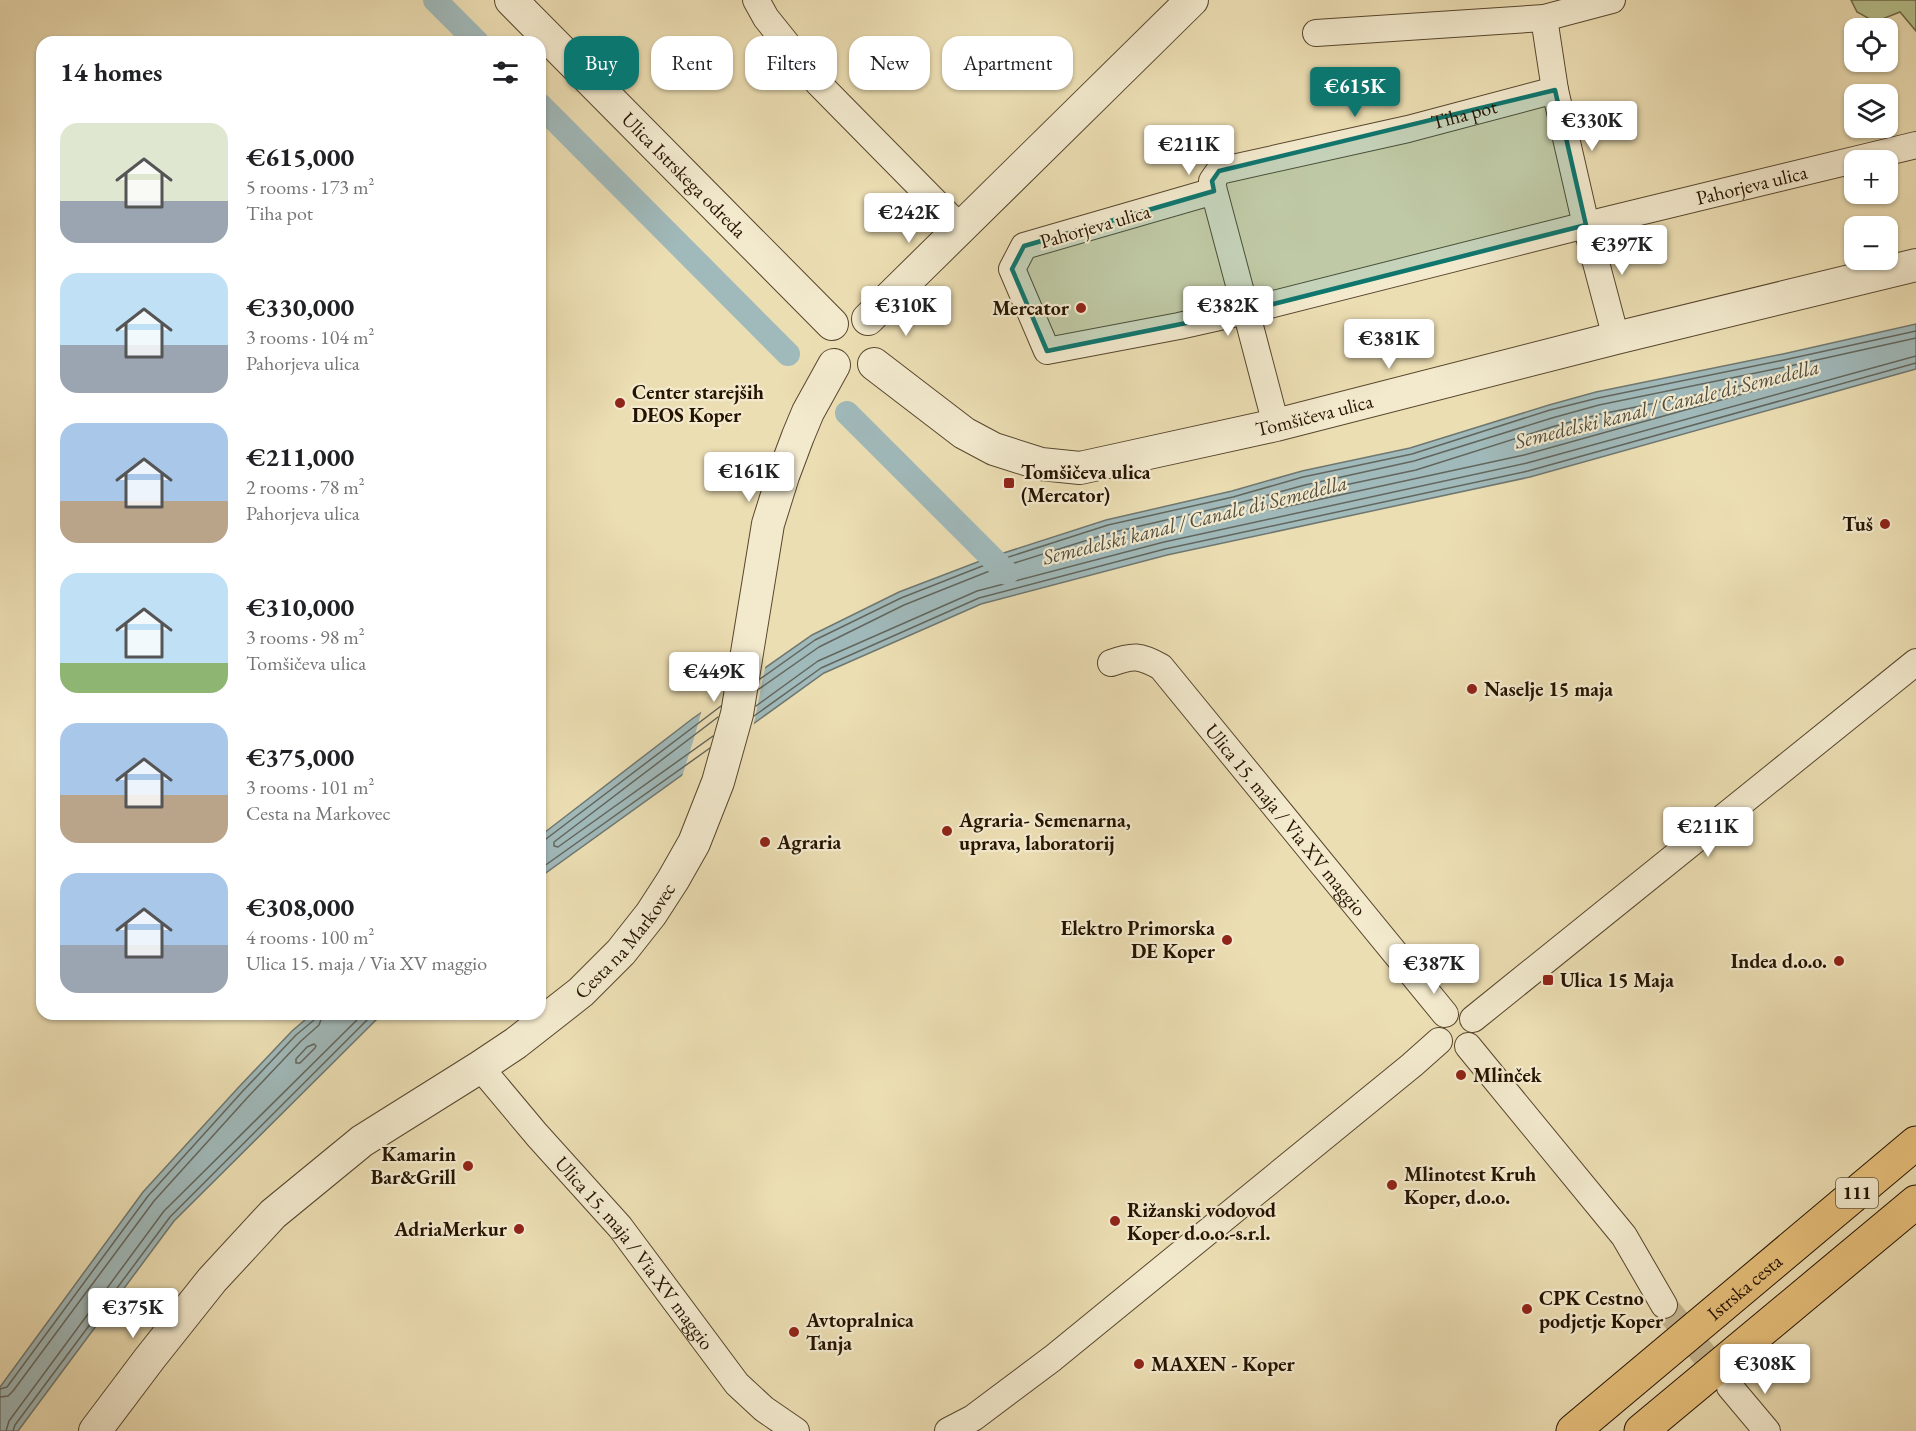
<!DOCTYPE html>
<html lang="en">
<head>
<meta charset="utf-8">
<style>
	body { margin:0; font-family:"EB Garamond",serif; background:#f6f6f6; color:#202124; height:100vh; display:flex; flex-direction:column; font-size:22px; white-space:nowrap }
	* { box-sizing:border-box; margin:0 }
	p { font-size:20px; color:#757577 }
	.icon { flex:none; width:33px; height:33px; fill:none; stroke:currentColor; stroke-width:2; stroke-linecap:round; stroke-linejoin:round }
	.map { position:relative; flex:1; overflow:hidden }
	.drawer { position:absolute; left:36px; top:36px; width:510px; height:984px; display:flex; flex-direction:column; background:#fff; border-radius:18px; box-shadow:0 2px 4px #0004 }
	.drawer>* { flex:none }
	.banner { position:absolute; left:564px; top:36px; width:570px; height:54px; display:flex; gap:12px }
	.fabs { position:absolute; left:1844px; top:18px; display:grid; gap:12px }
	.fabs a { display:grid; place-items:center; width:54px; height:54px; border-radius:12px; background:#fff; box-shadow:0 2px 4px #0004; font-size:30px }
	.price { position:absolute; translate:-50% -51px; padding:0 14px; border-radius:6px; background:#fff; color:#222; font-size:20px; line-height:39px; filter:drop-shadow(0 2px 3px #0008) }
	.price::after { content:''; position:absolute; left:50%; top:36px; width:18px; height:14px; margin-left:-9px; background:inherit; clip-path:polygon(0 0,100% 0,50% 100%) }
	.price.selected { background:#0f766e; color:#fff }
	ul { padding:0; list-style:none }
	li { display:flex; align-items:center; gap:18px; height:150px; padding:0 24px }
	li span { display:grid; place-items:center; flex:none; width:168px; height:120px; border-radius:18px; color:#555 }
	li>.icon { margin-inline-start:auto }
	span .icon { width:72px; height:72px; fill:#fffc; stroke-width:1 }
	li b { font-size:26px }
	h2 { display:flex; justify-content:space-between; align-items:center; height:72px; padding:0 24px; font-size:26px }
	.chip { padding:0 21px; border-radius:18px; background:#fff; box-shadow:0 2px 4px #0004; font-size:21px; line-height:54px }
	.chip.selected { background:#0f766e; color:#fff }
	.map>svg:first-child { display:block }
</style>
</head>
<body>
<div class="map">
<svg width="1916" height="1431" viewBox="0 0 1916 1431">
	<rect width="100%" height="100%" fill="#ecdeb3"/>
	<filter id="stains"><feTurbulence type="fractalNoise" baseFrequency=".00333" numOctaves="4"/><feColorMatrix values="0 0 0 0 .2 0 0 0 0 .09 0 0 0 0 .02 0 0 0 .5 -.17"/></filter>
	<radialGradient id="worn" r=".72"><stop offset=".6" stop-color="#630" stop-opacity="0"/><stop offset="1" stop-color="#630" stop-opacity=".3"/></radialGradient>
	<polygon fill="#b7c18d" stroke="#6e6a46" stroke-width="1.5" points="1851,0 1916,0 1916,31 1900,12 1875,22 1857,12"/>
	<g fill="#a0b9ba" stroke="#6f7770" stroke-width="1.5">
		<polygon points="1916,324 1916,369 1530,477 1167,555 981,604 824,673 540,877 540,836 692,719 812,635 899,592 988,558 1106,520 1232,491 1302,471 1410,448 1549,405 1596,392 1783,354"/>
		<polygon points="312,1014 382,1014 174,1221 18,1431 0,1431 0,1387 143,1192 237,1089 292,1031"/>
	</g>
	<polygon fill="#ecdeb3" points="766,663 753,728 681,780 695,735 702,709"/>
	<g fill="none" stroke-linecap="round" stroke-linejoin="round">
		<g stroke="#62665d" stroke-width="1.5">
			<polygon points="1770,380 1773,382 1771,386 1524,455 1271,510 1267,507 1269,504 1307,493 1416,470 1555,426 1601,414"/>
			<polyline points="760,679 815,640 901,598 990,563 1108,525 1233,497 1303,477 1412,454 1550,410 1598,398 1784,360 1916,331"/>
			<polyline points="759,689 819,647 904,605 992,570 1110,533 1235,504 1305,485 1414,461 1552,418 1599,405 1785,367 1916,338"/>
			<polyline points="756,706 818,661 977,591 1164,542 1527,463 1916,356"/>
			<polyline points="754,716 821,668 979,598 1165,549 1528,471 1916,363"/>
			<polyline points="713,736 558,847 554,846 554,842 718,717"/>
			<polyline points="540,841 546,839 721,706"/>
			<polyline points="540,869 710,748"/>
			<polygon points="314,1044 316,1046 315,1048 300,1063 296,1063 296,1059 307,1047"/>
			<polyline points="0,1389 7,1387 148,1196 241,1093 296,1035 314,1020 315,1014"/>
			<polyline points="0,1397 8,1396 13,1391 154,1201 247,1098 301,1041 319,1025 323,1014"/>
			<polyline points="6,1431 9,1421 164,1211 363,1014"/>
			<polyline points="13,1431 15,1425 170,1217 373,1014"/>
		</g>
		<g stroke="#a0b9ba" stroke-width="24">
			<polyline points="435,0 477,42"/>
			<polyline points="540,105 788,354"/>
			<polyline points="847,413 1007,573"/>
		</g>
		<polyline stroke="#c4b58f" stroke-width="26" stroke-dasharray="26 13" stroke-linecap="butt" points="1664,1305 1726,1382"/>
		<g stroke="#57462d" stroke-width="28">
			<g id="minor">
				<polyline points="756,0 766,18 819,84 952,219"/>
				<polyline points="1544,18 1555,90 1586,225 1616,338"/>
				<polyline points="1316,33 1544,18 1612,0"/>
				<path id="s1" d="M1214 191 1024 246 1012 269 1047 351 1179 326 1246 311 1214 191 1212 181 1219 171 1408 129 1555 90"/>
				<path id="s2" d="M1276 425 1246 311 1586 225 1916 145"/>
				<path id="s3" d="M1111 663C1133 655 1140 655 1161 667L1445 1014"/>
				<polyline points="1473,1019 1916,662"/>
				<polyline points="1468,1046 1624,1236 1664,1305"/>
				<path id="s4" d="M480 1067 537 1135 620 1227 737 1384 764 1409 796 1431"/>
				<polyline points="1730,1387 1767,1431"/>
				<polyline points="948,1431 973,1418 1053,1358 1412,1065 1439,1041"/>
			</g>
		</g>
		<g stroke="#57462d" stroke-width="34">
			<g id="tertiary">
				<path id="s5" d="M511 0 832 324"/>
				<polyline points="868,319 1192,0"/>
				<path id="s6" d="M874 364 964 433 994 449 1041 464 1080 468 1276 425 1616 338 1916 265"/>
				<path id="s7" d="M95 1431 150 1358 212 1280 273 1214 362 1141 480 1067 516 1043 581 992 621 952 651 914 673 880 694 843 718 782 737 714 768 524 783 476 798 436 808 412 834 365"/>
			</g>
		</g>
		<g stroke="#251300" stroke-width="35">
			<g id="trunk">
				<path id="s8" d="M1573 1431 1916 1143"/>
				<polyline points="1641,1431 1916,1202"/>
			</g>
		</g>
		<use href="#minor" stroke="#f3eace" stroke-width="26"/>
		<use href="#tertiary" stroke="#f3eace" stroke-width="32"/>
		<use href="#trunk" stroke="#e6bf7a" stroke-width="33"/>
	</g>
	<path fill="#0f766e" fill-opacity="0.2" stroke="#0f766e" stroke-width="4.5" stroke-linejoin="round" d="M1555 90 1586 225 1246 311 1047 351 1012 269 1024 246 1214 191 1212 181 1219 171Z"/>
	<g fill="#8f2418" stroke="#f3eace" stroke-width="2">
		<circle cx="1081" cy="308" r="6"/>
		<circle cx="620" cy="403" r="6"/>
		<rect x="1003" y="477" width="12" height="12" rx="3"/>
		<circle cx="1885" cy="524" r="6"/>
		<circle cx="1472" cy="689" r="6"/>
		<circle cx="947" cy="831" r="6"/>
		<circle cx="765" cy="842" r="6"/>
		<circle cx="1227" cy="940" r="6"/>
		<circle cx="1839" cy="961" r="6"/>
		<rect x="1542" y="974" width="12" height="12" rx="3"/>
		<circle cx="1461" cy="1075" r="6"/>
		<circle cx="468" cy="1166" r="6"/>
		<circle cx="1392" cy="1185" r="6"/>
		<circle cx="1115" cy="1221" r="6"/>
		<circle cx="519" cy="1229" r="6"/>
		<circle cx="1527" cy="1309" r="6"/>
		<circle cx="794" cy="1332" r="6"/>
		<circle cx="1139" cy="1364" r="6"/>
	</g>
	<g text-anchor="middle" stroke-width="4.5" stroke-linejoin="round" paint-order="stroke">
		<rect fill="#f3eace" stroke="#63543e" stroke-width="1.5" x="1836" y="1178" width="42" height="30" rx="4.5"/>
		<g font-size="18" font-weight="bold" fill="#251300">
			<text x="1857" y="1199">111</text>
		</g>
		<g font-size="20" fill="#251300" stroke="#f3eace">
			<text dy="7" stroke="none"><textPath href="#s1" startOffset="914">Tiha pot</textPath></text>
			<text dy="7" stroke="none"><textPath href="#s5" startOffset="246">Ulica Istrskega odreda</textPath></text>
			<text dy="7" stroke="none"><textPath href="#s2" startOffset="639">Pahorjeva ulica</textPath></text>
			<text transform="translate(1095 226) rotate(-16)" y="7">Pahorjeva ulica</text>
			<text dy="7" stroke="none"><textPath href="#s6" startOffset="476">Tomšičeva ulica</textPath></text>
			<text dy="7" stroke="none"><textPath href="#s3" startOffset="250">Ulica 15. maja / Via XV maggio</textPath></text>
			<text dy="7" stroke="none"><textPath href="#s7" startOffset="729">Cesta na Markovec</textPath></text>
			<text dy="7" stroke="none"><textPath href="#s4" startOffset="242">Ulica 15. maja / Via XV maggio</textPath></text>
			<text dy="7" stroke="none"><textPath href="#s8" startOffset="224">Istrska cesta</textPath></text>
		</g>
		<g font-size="20" font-weight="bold" fill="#251300" stroke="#f3eace" text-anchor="start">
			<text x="1069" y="315" text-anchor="end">Mercator</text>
			<text x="632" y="399">Center starejših<tspan x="632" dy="23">DEOS Koper</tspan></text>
			<text x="1021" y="479">Tomšičeva ulica<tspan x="1021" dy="23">(Mercator)</tspan></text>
			<text x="1873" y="531" text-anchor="end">Tuš</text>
			<text x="1484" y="696">Naselje 15 maja</text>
			<text x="959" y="827">Agraria- Semenarna,<tspan x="959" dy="23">uprava, laboratorij</tspan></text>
			<text x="777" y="849">Agraria</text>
			<text x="1215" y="935" text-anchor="end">Elektro Primorska<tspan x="1215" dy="23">DE Koper</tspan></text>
			<text x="1827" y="968" text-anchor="end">Indea d.o.o.</text>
			<text x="1560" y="987">Ulica 15 Maja</text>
			<text x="1473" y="1082">Mlinček</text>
			<text x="456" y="1161" text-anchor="end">Kamarin<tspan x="456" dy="23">Bar&amp;Grill</tspan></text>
			<text x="1404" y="1181">Mlinotest Kruh<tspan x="1404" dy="23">Koper, d.o.o.</tspan></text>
			<text x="1127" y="1217">Rižanski vodovod<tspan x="1127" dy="23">Koper d.o.o.-s.r.l.</tspan></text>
			<text x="507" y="1236" text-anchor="end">AdriaMerkur</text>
			<text x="1539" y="1305">CPK Cestno<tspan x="1539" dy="23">podjetje Koper</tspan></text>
			<text x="806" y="1327">Avtopralnica<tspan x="806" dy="23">Tanja</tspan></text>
			<text x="1151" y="1371">MAXEN - Koper</text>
		</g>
		<g font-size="21" font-style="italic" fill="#504d41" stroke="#f3eace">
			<text transform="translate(1667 404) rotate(-14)" y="7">Semedelski kanal / Canale di Semedella</text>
			<text transform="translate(1195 520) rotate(-14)" y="7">Semedelski kanal / Canale di Semedella</text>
		</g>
	</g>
	<rect width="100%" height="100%" filter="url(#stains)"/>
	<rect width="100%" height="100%" fill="url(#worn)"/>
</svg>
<div class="fabs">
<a><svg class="icon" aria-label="locate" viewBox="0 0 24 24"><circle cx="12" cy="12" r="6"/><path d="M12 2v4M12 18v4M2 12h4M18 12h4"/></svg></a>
<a><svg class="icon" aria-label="layers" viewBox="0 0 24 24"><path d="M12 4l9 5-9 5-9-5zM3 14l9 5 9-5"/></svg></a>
<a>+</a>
<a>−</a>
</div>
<b class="price selected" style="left:1355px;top:118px">€615K</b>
<b class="price" style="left:1592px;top:152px">€330K</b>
<b class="price" style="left:1189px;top:176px">€211K</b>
<b class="price" style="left:909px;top:244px">€242K</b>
<b class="price" style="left:1622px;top:276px">€397K</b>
<b class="price" style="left:906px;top:337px">€310K</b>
<b class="price" style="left:1228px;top:337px">€382K</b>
<b class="price" style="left:1389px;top:370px">€381K</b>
<b class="price" style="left:749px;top:503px">€161K</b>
<b class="price" style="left:714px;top:703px">€449K</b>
<b class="price" style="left:1708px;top:858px">€211K</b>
<b class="price" style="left:1434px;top:995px">€387K</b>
<b class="price" style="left:133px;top:1339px">€375K</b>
<b class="price" style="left:1765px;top:1395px">€308K</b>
<div class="banner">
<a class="chip selected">Buy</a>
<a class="chip">Rent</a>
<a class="chip">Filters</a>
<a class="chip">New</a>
<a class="chip">Apartment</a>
</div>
<section class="drawer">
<h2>14 homes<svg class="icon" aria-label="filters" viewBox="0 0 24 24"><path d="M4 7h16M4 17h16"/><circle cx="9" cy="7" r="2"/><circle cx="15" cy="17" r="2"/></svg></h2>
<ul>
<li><span style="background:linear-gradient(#dfe7d0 65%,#9aa5b1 0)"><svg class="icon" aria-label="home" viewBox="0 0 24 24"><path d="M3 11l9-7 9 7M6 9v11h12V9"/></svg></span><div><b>€615,000</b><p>5 rooms · 173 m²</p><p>Tiha pot</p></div></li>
<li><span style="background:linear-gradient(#bfe0f5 60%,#9aa5b1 0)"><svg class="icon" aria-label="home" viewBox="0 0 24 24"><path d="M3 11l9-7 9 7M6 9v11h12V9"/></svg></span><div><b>€330,000</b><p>3 rooms · 104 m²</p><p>Pahorjeva ulica</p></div></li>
<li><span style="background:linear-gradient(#a9c7e8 65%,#b9a48a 0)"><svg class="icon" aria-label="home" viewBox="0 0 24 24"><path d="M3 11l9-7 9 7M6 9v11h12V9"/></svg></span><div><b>€211,000</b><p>2 rooms · 78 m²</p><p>Pahorjeva ulica</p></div></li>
<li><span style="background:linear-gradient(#bfe0f5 75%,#8fb573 0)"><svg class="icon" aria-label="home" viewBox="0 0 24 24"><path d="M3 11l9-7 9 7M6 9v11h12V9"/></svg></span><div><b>€310,000</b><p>3 rooms · 98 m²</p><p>Tomšičeva ulica</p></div></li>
<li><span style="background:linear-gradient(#a9c7e8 60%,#b9a48a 0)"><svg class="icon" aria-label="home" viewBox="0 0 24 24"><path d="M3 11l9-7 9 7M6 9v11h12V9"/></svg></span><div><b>€375,000</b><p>3 rooms · 101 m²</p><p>Cesta na Markovec</p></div></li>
<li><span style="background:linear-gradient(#a9c7e8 60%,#9aa5b1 0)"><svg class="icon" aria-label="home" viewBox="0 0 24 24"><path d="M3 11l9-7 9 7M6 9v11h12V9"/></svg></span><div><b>€308,000</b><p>4 rooms · 100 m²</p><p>Ulica 15. maja / Via XV maggio</p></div></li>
</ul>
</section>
</div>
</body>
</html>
